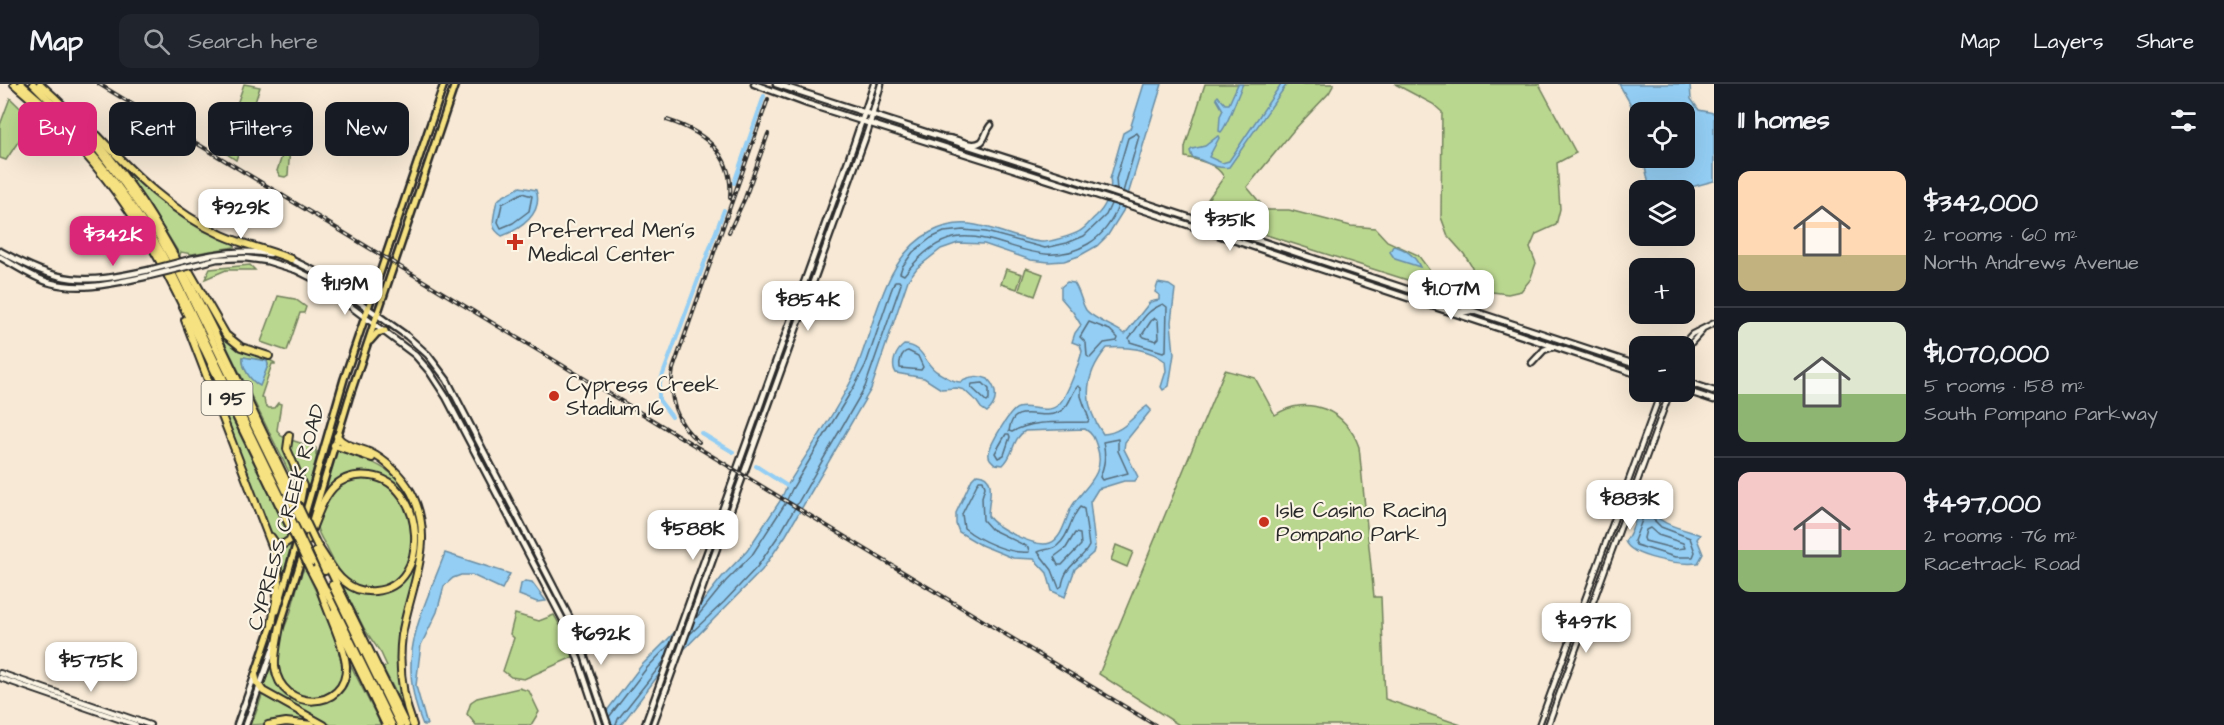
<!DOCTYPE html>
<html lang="en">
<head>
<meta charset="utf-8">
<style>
	body { margin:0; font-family:"Architects Daughter",sans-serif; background:#20242c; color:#f1f3f6; height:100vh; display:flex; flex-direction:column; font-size:22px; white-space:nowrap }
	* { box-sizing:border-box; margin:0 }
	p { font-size:20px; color:#9ea1a6 }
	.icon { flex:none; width:33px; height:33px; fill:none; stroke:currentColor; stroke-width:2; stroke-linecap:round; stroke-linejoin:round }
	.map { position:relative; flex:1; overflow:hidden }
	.sheet { display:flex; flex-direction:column; background:#171b24; width:510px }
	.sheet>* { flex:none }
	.hud { position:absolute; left:18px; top:18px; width:570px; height:54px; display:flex; gap:12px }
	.tools { position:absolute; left:1629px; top:18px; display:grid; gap:12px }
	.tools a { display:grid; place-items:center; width:66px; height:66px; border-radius:12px; background:#171b24; box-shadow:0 6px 24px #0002; font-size:30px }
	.price { position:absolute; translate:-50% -51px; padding:0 14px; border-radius:12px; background:#fff; color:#222; font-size:20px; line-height:39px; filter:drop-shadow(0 2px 3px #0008) }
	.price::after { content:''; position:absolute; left:50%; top:36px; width:18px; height:14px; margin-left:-9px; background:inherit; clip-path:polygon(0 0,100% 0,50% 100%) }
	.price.active { background:#db2777; color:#fff }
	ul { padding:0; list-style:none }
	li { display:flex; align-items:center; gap:18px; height:150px; padding:0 24px }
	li+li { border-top:2px solid #363941 }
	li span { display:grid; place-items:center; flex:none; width:168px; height:120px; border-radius:12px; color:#555 }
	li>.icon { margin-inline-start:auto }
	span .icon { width:72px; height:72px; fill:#fffc; stroke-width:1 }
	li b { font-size:26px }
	h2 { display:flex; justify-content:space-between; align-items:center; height:72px; padding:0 24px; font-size:26px }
	.pill { padding:0 21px; border-radius:12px; background:#171b24; box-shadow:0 6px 24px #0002; font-size:21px; line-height:54px }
	.pill.active { background:#db2777; color:#fff }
	header { display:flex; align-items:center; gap:36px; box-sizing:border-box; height:84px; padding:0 30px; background:#171b24; border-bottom:2px solid #363941 }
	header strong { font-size:28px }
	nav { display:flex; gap:33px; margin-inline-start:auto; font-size:21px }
	.search { width:420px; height:54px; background:#20242c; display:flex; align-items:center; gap:15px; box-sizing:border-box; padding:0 21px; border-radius:12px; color:#9ea1a6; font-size:22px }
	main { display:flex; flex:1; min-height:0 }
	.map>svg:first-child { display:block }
</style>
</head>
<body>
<header>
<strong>Map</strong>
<div class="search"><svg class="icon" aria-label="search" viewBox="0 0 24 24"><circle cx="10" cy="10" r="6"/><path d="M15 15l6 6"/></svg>Search here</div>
<nav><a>Map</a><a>Layers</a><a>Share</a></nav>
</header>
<main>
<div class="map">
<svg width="1714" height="641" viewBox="0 0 1714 641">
	<rect width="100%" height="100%" fill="#f7e9d5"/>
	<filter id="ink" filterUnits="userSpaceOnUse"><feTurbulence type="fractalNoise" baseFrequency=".0167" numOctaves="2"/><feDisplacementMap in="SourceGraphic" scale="12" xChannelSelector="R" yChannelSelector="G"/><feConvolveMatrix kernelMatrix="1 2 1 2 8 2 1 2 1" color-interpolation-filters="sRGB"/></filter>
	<g filter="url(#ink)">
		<g fill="#bad78f" stroke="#72815d" stroke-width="1.5" fill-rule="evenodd">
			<polygon points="244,0 260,3 236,76 221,66"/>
			<path d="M1205 0H1334L1329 9 1293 47 1247 103 1266 126H1289L1351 142 1375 144 1387 157 1418 171 1430 187 1423 201 1207 132 1208 115 1224 93C1216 79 1199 76 1185 73V63Z"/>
			<polygon points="1395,0 1539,0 1576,69 1557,79 1560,125 1556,141 1536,150 1530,164 1536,179 1530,196 1521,207 1508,210 1492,208 1475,199 1472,183 1464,170 1448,152 1441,133 1442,28 1433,20"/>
			<polygon points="10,14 53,56 48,64 37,54 24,49 6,76 0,74 0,41"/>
			<polygon points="286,60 290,63 288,91 285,93 280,92 277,87"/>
			<path d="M123 81C157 114 190 143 235 159L234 163 192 170 181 168 180 171 148 119 121 83Z"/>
			<polygon points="250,181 255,186 226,186 205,195 210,185"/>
			<polygon points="1026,184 1043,190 1035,212 1019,206"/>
			<polygon points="1006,185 1022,190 1017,205 1001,200"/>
			<polygon points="278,212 295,215 306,223 304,229 300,229 287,267 261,258"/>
			<path d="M214 237 223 250 275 279V280H272L261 313 264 314 265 321 269 324H274L278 319 281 320 277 346 281 352 286 354 300 398V410ZM243 273 267 277 268 281 260 301C250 296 242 284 243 273Z"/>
			<path d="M1225 286 1255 294 1275 331C1308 309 1347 327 1359 363L1374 513H1381L1385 615 1461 641H1179L1099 590Z"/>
			<polygon points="210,289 289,451 286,457 278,458 273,454 208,290"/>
			<path d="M291 356 316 364V372L318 367 306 413C310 394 288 377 291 356Z"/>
			<path d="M336 365C378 378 416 393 419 444 419 451 421 459 420 466 415 492 405 517 402 542 398 569 410 599 404 624L383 584 387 582 381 569 365 546 341 499 380 509 396 502 408 489 412 480 414 436 390 397 353 391 324 409Z"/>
			<path d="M363 393C368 394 376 394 381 396 409 407 413 440 411 466 411 479 402 494 390 499 356 516 339 491 326 462 323 457 317 448 317 442 319 416 338 397 363 393Z"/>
			<polygon points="292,457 282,496 281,496 283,488 281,488 274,463 284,463"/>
			<polygon points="1116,461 1133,468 1127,483 1111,476"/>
			<path d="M305 483C315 508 344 562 343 586 342 624 289 623 279 591 277 584 276 579 277 570 279 556 286 540 291 527 295 513 298 495 305 483Z"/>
			<polygon points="515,530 539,537 554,531 570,559 573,573 524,595 511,593 503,587 514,554 510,550"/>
			<polygon points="273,575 274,583 270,584 274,584 280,601 311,619 340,605 348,576 381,641 331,641 263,604"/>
			<polygon points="519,604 529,607 539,628 531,641 476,641 467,630 471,618 477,614"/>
			<polygon points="261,609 254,634 263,609 321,641 307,638 250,641"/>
		</g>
		<g fill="#94cef4" stroke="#6a8da4" stroke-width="1.5">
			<path d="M1144 0H1162L1123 127 1108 151 1097 162 1079 172 1064 177 1049 178 1031 176 984 160 958 159 941 165 917 184 908 196 871 305 786 451 762 486 657 593 621 641H596L641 582 671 552 704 516 722 493 747 467 780 417 787 402C808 367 833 333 851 297 874 251 881 173 931 148 973 126 1001 154 1041 158 1047 159 1074 151 1080 147 1086 144 1091 136 1096 132 1105 124 1113 107 1110 95L1123 49 1130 45Z"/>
			<path d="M1238 0H1243C1237 12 1228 41 1221 48L1219 47 1220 32 1223 26 1216 14 1218 12 1225 20H1229Z"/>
			<path d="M1281 0H1287L1229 83C1216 86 1204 76 1192 73L1190 67 1192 65 1205 62 1218 52 1219 54 1209 73 1222 79 1229 77Z"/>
			<polygon points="1619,0 1690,0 1691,15 1699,26 1714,29 1714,97 1680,106 1648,106 1648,96 1643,74 1684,74 1684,28 1640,28 1639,43 1630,19"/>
			<path d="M520 103 536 106C544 129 521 145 502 152 490 144 493 138 495 126 496 120 496 116 502 113 508 109 513 108 520 103Z"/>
			<path d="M1393 162C1405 164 1415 172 1420 183L1395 175 1390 168Z"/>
			<path d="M1067 198 1074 199C1080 207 1081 218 1086 226 1092 234 1115 243 1125 250L1150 218 1159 216V211L1155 208 1158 199 1169 201 1175 205 1171 238 1174 270 1169 302 1163 306 1161 303 1166 287 1165 277C1150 265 1126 262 1107 264 1083 292 1082 320 1103 350 1124 349 1132 332 1147 322L1151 326 1125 358 1124 365 1138 393 1135 397H1124L1098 405 1090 418 1095 462 1093 469 1075 485 1065 513 1052 507 1047 489 1034 475 1013 474 981 461 959 448 956 440V429L972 395 977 390C998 391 988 416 988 432 996 444 1035 464 1050 459 1062 455 1066 434 1071 424 1082 404 1107 391 1097 363 1094 354 1093 350 1085 345L1025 347C1011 356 1015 370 1003 381L995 380C992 377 988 375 989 369 990 360 1010 326 1018 324 1030 320 1046 331 1058 321 1066 315 1080 277 1082 267L1080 261 1072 258 1075 249 1081 241 1073 228 1061 214V203Z"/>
			<path d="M904 261C925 261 924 282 939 289 944 292 955 299 961 298 963 297 963 295 965 295 972 292 981 292 988 295 998 306 998 319 987 328L981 324 977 318 964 306 957 304 941 305 924 294 896 289C890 280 896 267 904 261Z"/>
			<path d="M243 273 267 277 268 281 260 302C250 297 242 283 243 273Z"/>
			<path d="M1656 403 1660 406C1659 412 1654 419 1654 425 1654 441 1689 446 1700 451L1697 455 1703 470 1698 479C1681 481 1631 474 1625 457 1639 442 1636 409 1656 403Z"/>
			<path d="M445 469 510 490 502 505 472 491H461L453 494 444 502 437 528 421 561 419 576 416 602 427 641H423C395 573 421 532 445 469Z"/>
			<polygon points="525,497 532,498 546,517 537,518 519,511 521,500"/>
		</g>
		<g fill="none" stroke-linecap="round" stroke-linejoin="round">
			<g stroke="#556c7b" stroke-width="1.5">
				<polyline points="1117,106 1116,95 1128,54 1137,49 1139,52 1123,108"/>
				<polygon points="522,109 532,112 529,127 513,139 501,144 498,138 502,120"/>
				<path d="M1111 120 1106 131 1084 152 1067 159 1045 164 986 148 963 146 944 148 931 154 913 168 902 183 900 189 904 191C918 173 936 155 960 153 1007 150 1040 188 1088 160 1102 152 1113 137 1118 122"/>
				<path d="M1163 220 1167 223 1166 267 1163 268 1130 258 1129 254C1143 238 1142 229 1163 220Z"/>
				<polygon points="1155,234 1158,236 1159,254 1156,257 1144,253 1142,251 1151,237"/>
				<polygon points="1089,238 1110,246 1118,254 1117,257 1104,259 1090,274 1087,272 1086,259 1080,253"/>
				<path d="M908 267 918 272 923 283 921 286 900 284C899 278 901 268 908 267Z"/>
				<polygon points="983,299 989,305 989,316 987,318 971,303 972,300"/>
				<path d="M1078 302 1081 304V312L1089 335 1088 338C1063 339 1034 335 1012 348L1009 347C1013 316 1041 338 1059 328 1070 323 1071 309 1078 302Z"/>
				<polygon points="1006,350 1009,350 1010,353 1004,371 998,374 995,369"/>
				<path d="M1118 355V367L1128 389 1102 396 1100 393C1105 380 1106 372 1103 358Z"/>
				<path d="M979 396H983L985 403 982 413 983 436 991 445 1028 463 1029 468C1009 470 980 457 964 444L962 430Z"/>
				<path d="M1080 423 1084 425 1089 462C1081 478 1065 480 1062 502L1059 504 1052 486 1038 468C1044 465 1051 466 1057 462 1069 453 1070 434 1080 423Z"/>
				<polygon points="1647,429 1661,443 1690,454 1695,468 1693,473 1675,473 1636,461 1634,457 1644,431"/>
				<polygon points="1650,444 1658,451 1683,459 1685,464 1676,465 1645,457 1644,454 1646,446"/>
				<polygon points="1075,449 1080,450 1081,461 1062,481 1058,481 1054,473 1066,464"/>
				<polyline points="690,550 724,518 757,483 781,448 865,303 901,200 899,197 895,197 891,207 866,280 855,301 792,405 785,420 752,471 726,497 696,534"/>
				<polyline points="609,633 646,585 671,559"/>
				<polyline points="616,641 618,635 664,577"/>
			</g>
			<g stroke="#94cef4" stroke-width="4">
				<polyline points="734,99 764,12"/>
				<polyline points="672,333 659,316 659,301 724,126"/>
				<polyline points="701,349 733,368"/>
				<polyline points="756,382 787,402"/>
			</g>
			<g stroke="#2b2b2b" stroke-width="8">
				<g id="tertiary">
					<polyline points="1681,262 1692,250 1714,239"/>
					<polyline points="1684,267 1702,247"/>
					<polyline points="0,589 150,641"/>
					<polyline points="0,594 136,641"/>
					<polyline points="1539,641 1661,308"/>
					<polyline points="1548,641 1670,308"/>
				</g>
			</g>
			<g stroke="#2b2b2b" stroke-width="9">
				<g id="secondary">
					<polyline points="754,0 808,20 1131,122 1640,291"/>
					<polyline points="776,0 1109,107 1640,282"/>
					<path d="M946 54C956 53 971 65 981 58 986 54 986 46 991 41"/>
					<path d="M0 167C61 200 82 201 149 186"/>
					<path d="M0 173C16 182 33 194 51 199 83 208 118 198 149 192"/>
					<path d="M191 175C217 169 242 165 270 170"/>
					<polyline points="290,175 317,188 407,252 428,271 447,296 575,544 608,641"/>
					<polyline points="194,181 217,175 245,174 267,177 296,186 314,195 415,271 429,287 446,313 564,538 577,572 600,641"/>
					<path d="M1426 219C1441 219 1455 231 1470 227"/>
					<polyline points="1532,279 1544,266 1553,263"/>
					<polyline points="1684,297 1714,307"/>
					<polyline points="1684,306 1714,316"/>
					<polyline points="237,641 254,593"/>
					<polyline points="246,641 275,559"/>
					<polyline points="645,641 854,60 874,0"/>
					<polyline points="653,641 868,46 881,0"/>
				</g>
			</g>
			<g stroke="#2b2b2b" stroke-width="10">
				<g id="primary">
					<polyline points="352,212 363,214 372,209"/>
					<polyline points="370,257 377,249 385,247"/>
					<polyline points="311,440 349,314 455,0"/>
					<polyline points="277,527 344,295 444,0"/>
					<polyline points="280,542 303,470"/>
					<polyline points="255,591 273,538"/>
				</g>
			</g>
			<g stroke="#2b2b2b" stroke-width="10">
				<g id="motorway">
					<path d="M14 0C59 38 99 82 132 131 161 174 182 221 205 267 233 326 261 384 290 443"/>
					<path d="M21 0C77 47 125 105 161 168 180 203 196 239 214 275 240 328 266 382 292 436"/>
					<polyline points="33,0 96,63 125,101 152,140 177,184 295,425"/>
					<path d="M40 0C126 76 170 158 220 259 246 312 271 366 297 419"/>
					<path d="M97 51C135 91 171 128 222 151 244 161 269 166 291 175"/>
					<polyline points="188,185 226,251 241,263 269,272"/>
					<polyline points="185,236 277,475 279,499 272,540"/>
					<polyline points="289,351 287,365 303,402 299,424"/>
					<path d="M337 352C344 362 358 363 369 368 386 376 402 392 411 408 437 456 410 503 402 551 398 582 402 612 413 641"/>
					<polyline points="334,361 372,374"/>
					<polyline points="271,453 276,460 284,460 290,456 293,445"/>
					<path d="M307 457C321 427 326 386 371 392 425 399 433 502 375 507 364 508 353 505 345 498 333 489 326 473 317 461"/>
					<polyline points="316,467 325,487"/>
					<polyline points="312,478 392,641"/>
					<polyline points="327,480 406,641"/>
					<polyline points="310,485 321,506"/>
					<polyline points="332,501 400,641"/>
					<polyline points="332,529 386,641"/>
					<path d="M280 542C278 555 274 570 275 583 281 629 348 627 346 582 345 562 326 526 320 504"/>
					<polyline points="255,591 257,599 263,607 324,641"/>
					<polyline points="268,641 286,638 312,641"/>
				</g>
			</g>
			<use href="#tertiary" stroke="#fcf5e5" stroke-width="4"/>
			<use href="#secondary" stroke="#fcf5e5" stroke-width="4.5"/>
			<use href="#primary" stroke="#f6e281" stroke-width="5"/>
			<use href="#motorway" stroke="#f6e281" stroke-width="6"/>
			<g stroke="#2b2b2b" stroke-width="4">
				<g id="rail">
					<polyline points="99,0 1155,641"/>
					<path d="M667 36C705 48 734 71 730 114"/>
					<polyline points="729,148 745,114 768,50"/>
					<path d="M699 358C676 340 668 314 673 285L768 15"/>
				</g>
			</g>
			<use href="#rail" stroke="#fcf5e5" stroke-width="1.5" stroke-dasharray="4.5" stroke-linecap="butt"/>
			<g stroke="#2b2b2b" stroke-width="9" stroke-linecap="butt">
				<g id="secondary-bridge">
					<polyline points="149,186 191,175"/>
					<polyline points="149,192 194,181"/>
				</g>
			</g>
			<g stroke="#2b2b2b" stroke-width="10" stroke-linecap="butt">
				<g id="motorway-bridge">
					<polyline points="297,419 317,461"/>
					<polyline points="295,425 306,447"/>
					<polyline points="292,436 312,478"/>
					<polyline points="290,443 310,485"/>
				</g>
			</g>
			<use href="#secondary-bridge" stroke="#fcf5e5" stroke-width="4.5"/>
			<use href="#motorway-bridge" stroke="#f6e281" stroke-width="6"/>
		</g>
	</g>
	<g fill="#c8321e" stroke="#fcf5e5" stroke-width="2">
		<path d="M512 149h6v6h6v6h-6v6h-6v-6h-6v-6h6z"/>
		<circle cx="554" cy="312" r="6"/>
		<circle cx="1264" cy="438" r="6"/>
	</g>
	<g text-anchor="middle" stroke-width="4.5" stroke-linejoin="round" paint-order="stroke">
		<rect fill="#fcf5e5" stroke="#6a6863" stroke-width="1.5" x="201.5" y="297" width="51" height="34" rx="4.5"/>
		<g font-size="20" font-weight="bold" fill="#2b2b2b">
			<text x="227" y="321">I 95</text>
		</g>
		<g font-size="21" fill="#2b2b2b" stroke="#fcf5e5" text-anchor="start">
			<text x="528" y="153">Preferred Men's<tspan x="528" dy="24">Medical Center</tspan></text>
			<text x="566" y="307">Cypress Creek<tspan x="566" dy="24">Stadium 16</tspan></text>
			<text x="1276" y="433">Isle Casino Racing<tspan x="1276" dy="24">Pompano Park</tspan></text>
		</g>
		<g font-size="21" fill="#2b2b2b" stroke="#fcf5e5">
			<text transform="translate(286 433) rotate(-74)" y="7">CYPRESS CREEK ROAD</text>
		</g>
	</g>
</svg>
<div class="tools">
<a><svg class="icon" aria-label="locate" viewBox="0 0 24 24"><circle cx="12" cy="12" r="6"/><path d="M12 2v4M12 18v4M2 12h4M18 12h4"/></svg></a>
<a><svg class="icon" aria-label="layers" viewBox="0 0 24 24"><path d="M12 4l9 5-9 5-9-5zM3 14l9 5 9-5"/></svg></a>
<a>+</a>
<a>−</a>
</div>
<b class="price" style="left:241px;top:156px">$929K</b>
<b class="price" style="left:1230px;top:168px">$351K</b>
<b class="price active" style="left:113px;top:183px">$342K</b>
<b class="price" style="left:345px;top:232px">$1.19M</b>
<b class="price" style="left:1451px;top:237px">$1.07M</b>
<b class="price" style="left:808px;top:248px">$854K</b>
<b class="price" style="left:1630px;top:447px">$883K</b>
<b class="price" style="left:693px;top:477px">$588K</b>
<b class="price" style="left:1586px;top:570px">$497K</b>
<b class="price" style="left:601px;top:582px">$692K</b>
<b class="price" style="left:91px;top:609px">$575K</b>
<div class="hud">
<a class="pill active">Buy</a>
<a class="pill">Rent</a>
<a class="pill">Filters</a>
<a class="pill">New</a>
</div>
</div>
<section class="sheet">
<h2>11 homes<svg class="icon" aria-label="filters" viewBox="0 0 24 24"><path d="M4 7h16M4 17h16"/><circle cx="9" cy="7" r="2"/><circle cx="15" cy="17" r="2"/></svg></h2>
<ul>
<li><span style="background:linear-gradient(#ffd9b3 70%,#c2b280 0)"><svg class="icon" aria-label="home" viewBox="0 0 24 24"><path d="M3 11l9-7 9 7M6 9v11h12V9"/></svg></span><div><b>$342,000</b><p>2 rooms · 60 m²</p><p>North Andrews Avenue</p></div></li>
<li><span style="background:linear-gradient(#dfe7d0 60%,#8fb573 0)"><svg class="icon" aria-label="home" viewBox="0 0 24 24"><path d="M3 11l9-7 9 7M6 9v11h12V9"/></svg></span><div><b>$1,070,000</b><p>5 rooms · 158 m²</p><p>South Pompano Parkway</p></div></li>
<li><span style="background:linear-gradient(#f6c9c9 65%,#8fb573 0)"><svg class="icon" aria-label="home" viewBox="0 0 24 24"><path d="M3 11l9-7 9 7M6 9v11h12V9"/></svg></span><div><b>$497,000</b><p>2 rooms · 76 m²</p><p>Racetrack Road</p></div></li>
</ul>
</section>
</main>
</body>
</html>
